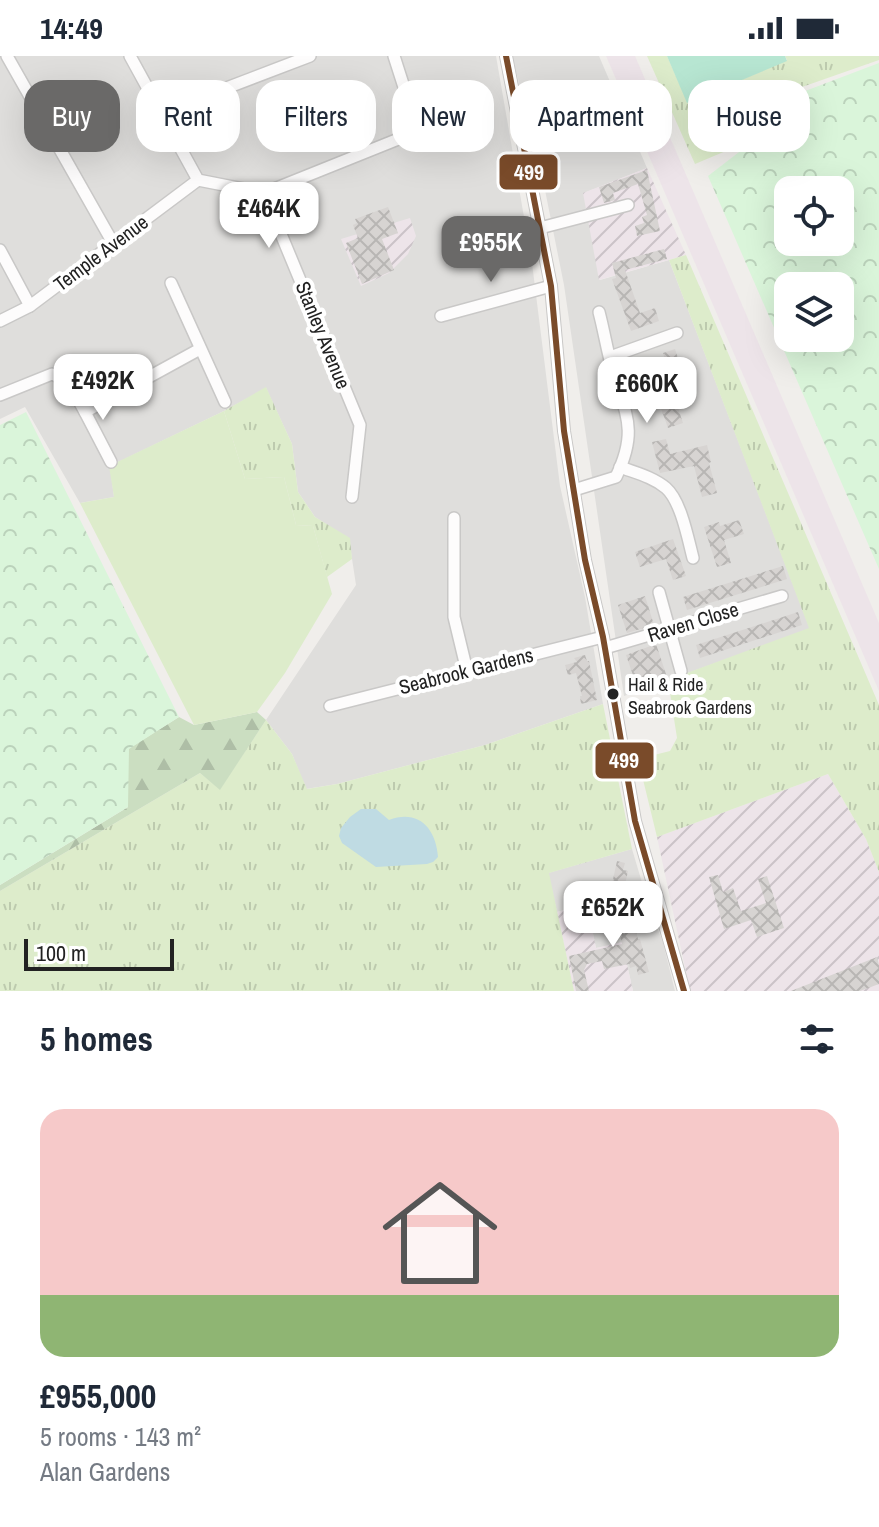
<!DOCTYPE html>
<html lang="en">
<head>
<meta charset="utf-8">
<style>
	body { margin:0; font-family:"Archivo Narrow",sans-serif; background:#f6f6f7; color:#1f2937; height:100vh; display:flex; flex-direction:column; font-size:30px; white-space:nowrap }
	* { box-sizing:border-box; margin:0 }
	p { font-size:26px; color:#747a83 }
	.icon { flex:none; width:44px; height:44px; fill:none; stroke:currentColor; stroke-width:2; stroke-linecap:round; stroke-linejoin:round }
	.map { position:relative; height:935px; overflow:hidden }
	.drawer { display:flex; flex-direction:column; background:#fff; flex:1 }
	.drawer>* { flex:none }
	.guide { position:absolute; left:24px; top:24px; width:832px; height:72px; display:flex; gap:16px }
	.controls { position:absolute; left:774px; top:120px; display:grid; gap:16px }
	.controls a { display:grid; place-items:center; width:80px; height:80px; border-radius:16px; background:#fff; box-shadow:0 8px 32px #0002; font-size:40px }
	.scale { position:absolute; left:24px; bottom:20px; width:150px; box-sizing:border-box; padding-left:8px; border:4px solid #222; border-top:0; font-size:22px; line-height:28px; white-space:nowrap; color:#222; -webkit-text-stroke:6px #fff; paint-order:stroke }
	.price { position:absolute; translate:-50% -68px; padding:0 18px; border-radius:16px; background:#fff; color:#222; font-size:26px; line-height:52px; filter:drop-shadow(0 2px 4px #0008) }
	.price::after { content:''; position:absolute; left:50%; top:48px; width:24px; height:18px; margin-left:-12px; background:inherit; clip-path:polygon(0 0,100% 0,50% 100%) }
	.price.on { background:#6a6968; color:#fff }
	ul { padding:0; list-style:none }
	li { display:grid; align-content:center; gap:16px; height:424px; padding:0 40px }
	li span { display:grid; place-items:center; height:248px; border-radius:24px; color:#555 }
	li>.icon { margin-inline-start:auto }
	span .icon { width:144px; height:144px; fill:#fffc; stroke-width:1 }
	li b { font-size:34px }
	h2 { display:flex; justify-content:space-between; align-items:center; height:96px; padding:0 40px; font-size:34px }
	.chip { padding:0 28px; border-radius:24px; background:#fff; box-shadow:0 8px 32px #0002; font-size:28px; line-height:72px }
	.chip.on { background:#6a6968; color:#fff }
	.status { display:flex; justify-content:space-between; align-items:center; height:56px; padding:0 40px; background:#fff; direction:ltr }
	.status svg { height:22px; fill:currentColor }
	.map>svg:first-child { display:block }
</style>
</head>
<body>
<div class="status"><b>14:49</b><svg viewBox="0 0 49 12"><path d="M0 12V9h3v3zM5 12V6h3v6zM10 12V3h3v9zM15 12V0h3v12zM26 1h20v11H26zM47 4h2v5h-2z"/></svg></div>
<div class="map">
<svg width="879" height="935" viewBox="0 0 879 935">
	<defs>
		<pattern id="industrial-furrows" width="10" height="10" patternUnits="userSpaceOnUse" patternTransform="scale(2)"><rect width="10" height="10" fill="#ede4e9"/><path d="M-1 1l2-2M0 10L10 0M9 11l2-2" fill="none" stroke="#cbc3c8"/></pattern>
		<pattern id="grass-tufts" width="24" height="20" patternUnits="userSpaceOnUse" patternTransform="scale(2)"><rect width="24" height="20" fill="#ddeccb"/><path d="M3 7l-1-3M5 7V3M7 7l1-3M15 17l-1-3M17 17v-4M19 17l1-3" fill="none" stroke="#bdcaae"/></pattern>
		<pattern id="forest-firs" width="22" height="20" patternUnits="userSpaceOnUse" patternTransform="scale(2)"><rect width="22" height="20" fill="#cbdec1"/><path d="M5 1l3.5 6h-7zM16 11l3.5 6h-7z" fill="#aebea6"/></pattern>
		<pattern id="park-crowns" width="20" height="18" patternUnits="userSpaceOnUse" patternTransform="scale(2)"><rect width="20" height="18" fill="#daf5da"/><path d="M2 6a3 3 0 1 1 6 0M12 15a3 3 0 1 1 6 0" fill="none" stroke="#bbd2bb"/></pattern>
		<pattern id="building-cross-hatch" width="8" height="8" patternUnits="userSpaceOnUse" patternTransform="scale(2)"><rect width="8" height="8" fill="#d7d4d2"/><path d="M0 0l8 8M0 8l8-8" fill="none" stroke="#b8b6b4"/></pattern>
	</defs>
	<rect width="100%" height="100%" fill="#f0eeeb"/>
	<g fill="#dfdedc">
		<polygon points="0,0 496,0 532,207 560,430 585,541 603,648 485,689 337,728 306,733 292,698 266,664 356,529 349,483 315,461 298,436 292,388 266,332 224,355 110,410 114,441 80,447 25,351 0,363"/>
		<polygon points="512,0 599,0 647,112 584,137 600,224 669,204 810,573 624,640 564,229 539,104"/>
		<polygon points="632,793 646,840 663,887 675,935 633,935 622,887 596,892 587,848 557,856 548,817"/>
	</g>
	<g fill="url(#industrial-furrows)">
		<polygon points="647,112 686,199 599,224 583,137"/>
		<polygon points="410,162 416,180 408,198 389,217 361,230 341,183"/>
		<polygon points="828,718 866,783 879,816 879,935 690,935 657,781"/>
		<polygon points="587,848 596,892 622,886 633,935 574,935 557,856"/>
	</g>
	<polygon fill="#ede4e9" points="606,0 635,0 879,567 879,635"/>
	<g fill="url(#grass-tufts)">
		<polygon points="647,0 667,0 688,47 787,4 785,0 879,0 879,4 762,45 745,64 740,86 733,92 695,108"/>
		<polygon points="686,199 879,649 879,816 866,783 828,718 657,781 638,703 670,695 677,682 668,624 809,572 669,204"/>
		<polygon points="266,331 292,388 298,436 315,461 350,482 352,503 327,521 313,470 296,469 284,421 245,423 224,355"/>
		<polygon points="603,648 632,793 549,817 574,935 0,935 0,835 200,717 220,733 266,664 292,698 307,733 337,728 485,689"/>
	</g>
	<polygon fill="url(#forest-firs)" points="257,656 266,664 220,734 200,717 0,835 0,829 128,751 128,693 179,661 194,669"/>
	<g fill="url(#park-crowns)" fill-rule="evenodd">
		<path d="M879 7V513L708 120 743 93 763 51ZM788 134H840V186H788ZM788 230H840V282H788Z"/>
		<polygon points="26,356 179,661 129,693 128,751 0,829 0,369"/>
	</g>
	<polygon fill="#ddeccb" points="224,355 245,423 284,421 296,469 313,470 332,538 285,617 257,656 194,669 80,447 114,441 109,410"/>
	<polygon fill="#b7e6d2" points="667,0 785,0 787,5 687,47"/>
	<path fill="#bfdbe3" d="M361 753H376L389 764C418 753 436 772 438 801L433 806 427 808 376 811 342 787 339 780 341 772 350 761Z"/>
	<g fill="url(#building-cross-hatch)">
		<polygon points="647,114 660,175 637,180 635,170 644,167 642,161 647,159 638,128 613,137 615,144 604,147 599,131"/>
		<polygon points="388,151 398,177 382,183 394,214 362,228 346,187 358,182 353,169 357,167 355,163"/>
		<polygon points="664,193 667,203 625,214 640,257 655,252 659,265 631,275 612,223 616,222 612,207"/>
		<polygon points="675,293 689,335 674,340 683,367 668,372 659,347 648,351 644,334 672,325 663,297"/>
		<polygon points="666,383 670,398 707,389 711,406 709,407 717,437 702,441 694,410 660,417 652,386"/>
		<polygon points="739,464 744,478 724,484 731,507 717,511 704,471 719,466 720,470"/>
		<polygon points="673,483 686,520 673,524 666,503 640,511 635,496"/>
		<polygon points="783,510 787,523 687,554 683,541"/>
		<polygon points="645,540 654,569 627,577 618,549"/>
		<polygon points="798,556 802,569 700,602 696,589"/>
		<polygon points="656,588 667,621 637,631 626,599"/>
		<polygon points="585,599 587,605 589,605 597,644 581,648 580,640 582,640 576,617 568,619 565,609 577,606 574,602"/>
		<polygon points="617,805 625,807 623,814 628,815 623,838 605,835 607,827 612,828"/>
		<polygon points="718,819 723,836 733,832 741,855 766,847 758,823 767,820 784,872 757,881 751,864 724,873 709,821"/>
		<polygon points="622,845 620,850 628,848 638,883 640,883 649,916 638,919 636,910 630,912 629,908 604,913 602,905 587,908 584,914 589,935 576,935 569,900 622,888 615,859 607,861 604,850"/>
		<polygon points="877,901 879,909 879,928 860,935 791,935"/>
	</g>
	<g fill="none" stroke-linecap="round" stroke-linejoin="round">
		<g stroke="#c9c8c7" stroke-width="14">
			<g id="minor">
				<polyline points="7,0 113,187"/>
				<polyline points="130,0 198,124 264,137 360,369 352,441"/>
				<polyline points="506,0 551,230 564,375 585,504 603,581 635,765 684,935"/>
				<polyline points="161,57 310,0"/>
				<polyline points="264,137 396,84 409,76 411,53 394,0"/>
				<polyline points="540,172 628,149"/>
				<polyline points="0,194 30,250"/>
				<polyline points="171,227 225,346"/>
				<polyline points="441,260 551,230"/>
				<polyline points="0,265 30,250 198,124"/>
				<polyline points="610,301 677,277"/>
				<polyline points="0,339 52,318 68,325 85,356 200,293"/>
				<polyline points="85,356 111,406"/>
				<path d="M620 411C636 417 653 421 666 432 681 445 688 483 693 502"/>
				<path d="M574 434 616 421C639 373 625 358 612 312 607 294 604 275 599 256"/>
				<polyline points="454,462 454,561 467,615"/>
				<polyline points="659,536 681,615"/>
				<polyline points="605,592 782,540"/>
				<polyline points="330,650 603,581"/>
			</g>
		</g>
		<use href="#minor" stroke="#fdfcfc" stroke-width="11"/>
		<g stroke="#fff" stroke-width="12">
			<polyline id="bus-1" points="506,0 551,230 564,375 585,504 603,581 635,765 684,935"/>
		</g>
		<use href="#bus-1" stroke="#7a4b2a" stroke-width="6"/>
	</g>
	<circle fill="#222" stroke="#fff" stroke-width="3" cx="613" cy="638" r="7"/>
	<g text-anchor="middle" stroke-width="8" stroke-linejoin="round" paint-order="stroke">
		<g font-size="18" fill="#222" stroke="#fff" text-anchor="start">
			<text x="628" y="635">Hail &amp; Ride<tspan x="628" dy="23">Seabrook Gardens</tspan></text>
		</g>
		<g font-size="20" fill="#222" stroke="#fff">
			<text transform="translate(101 197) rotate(-37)" y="7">Temple Avenue</text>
			<text transform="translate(323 279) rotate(68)" y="7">Stanley Avenue</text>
			<text transform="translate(693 566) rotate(-17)" y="7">Raven Close</text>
			<text transform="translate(466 615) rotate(-14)" y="7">Seabrook Gardens</text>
		</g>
	</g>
	<g stroke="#fff" stroke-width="3">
		<rect x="498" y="97" width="61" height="38" rx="8" fill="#7a4b2a"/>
		<rect x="594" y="685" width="61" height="39" rx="8" fill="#7a4b2a"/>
	</g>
	<g font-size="22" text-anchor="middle" font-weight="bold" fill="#fff">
		<text x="529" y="124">499</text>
		<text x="624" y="712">499</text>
	</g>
</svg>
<div class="controls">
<a><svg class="icon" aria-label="locate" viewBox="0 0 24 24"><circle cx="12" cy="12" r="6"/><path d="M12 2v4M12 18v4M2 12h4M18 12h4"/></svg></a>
<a><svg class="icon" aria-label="layers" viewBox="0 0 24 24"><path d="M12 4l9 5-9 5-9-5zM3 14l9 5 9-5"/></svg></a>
</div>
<div class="scale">100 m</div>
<b class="price" style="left:269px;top:194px">£464K</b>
<b class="price on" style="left:491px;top:228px">£955K</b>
<b class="price" style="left:103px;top:366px">£492K</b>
<b class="price" style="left:647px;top:369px">£660K</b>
<b class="price" style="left:613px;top:893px">£652K</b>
<div class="guide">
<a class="chip on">Buy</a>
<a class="chip">Rent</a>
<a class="chip">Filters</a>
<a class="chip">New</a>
<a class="chip">Apartment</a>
<a class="chip">House</a>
</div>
</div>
<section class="drawer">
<h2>5 homes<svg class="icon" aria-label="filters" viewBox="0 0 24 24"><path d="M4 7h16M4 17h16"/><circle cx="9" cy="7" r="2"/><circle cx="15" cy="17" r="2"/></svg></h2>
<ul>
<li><span style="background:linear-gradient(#f6c9c9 75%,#8fb573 0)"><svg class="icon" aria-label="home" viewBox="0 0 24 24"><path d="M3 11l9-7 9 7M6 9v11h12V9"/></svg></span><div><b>£955,000</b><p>5 rooms · 143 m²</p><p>Alan Gardens</p></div></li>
</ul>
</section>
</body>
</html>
